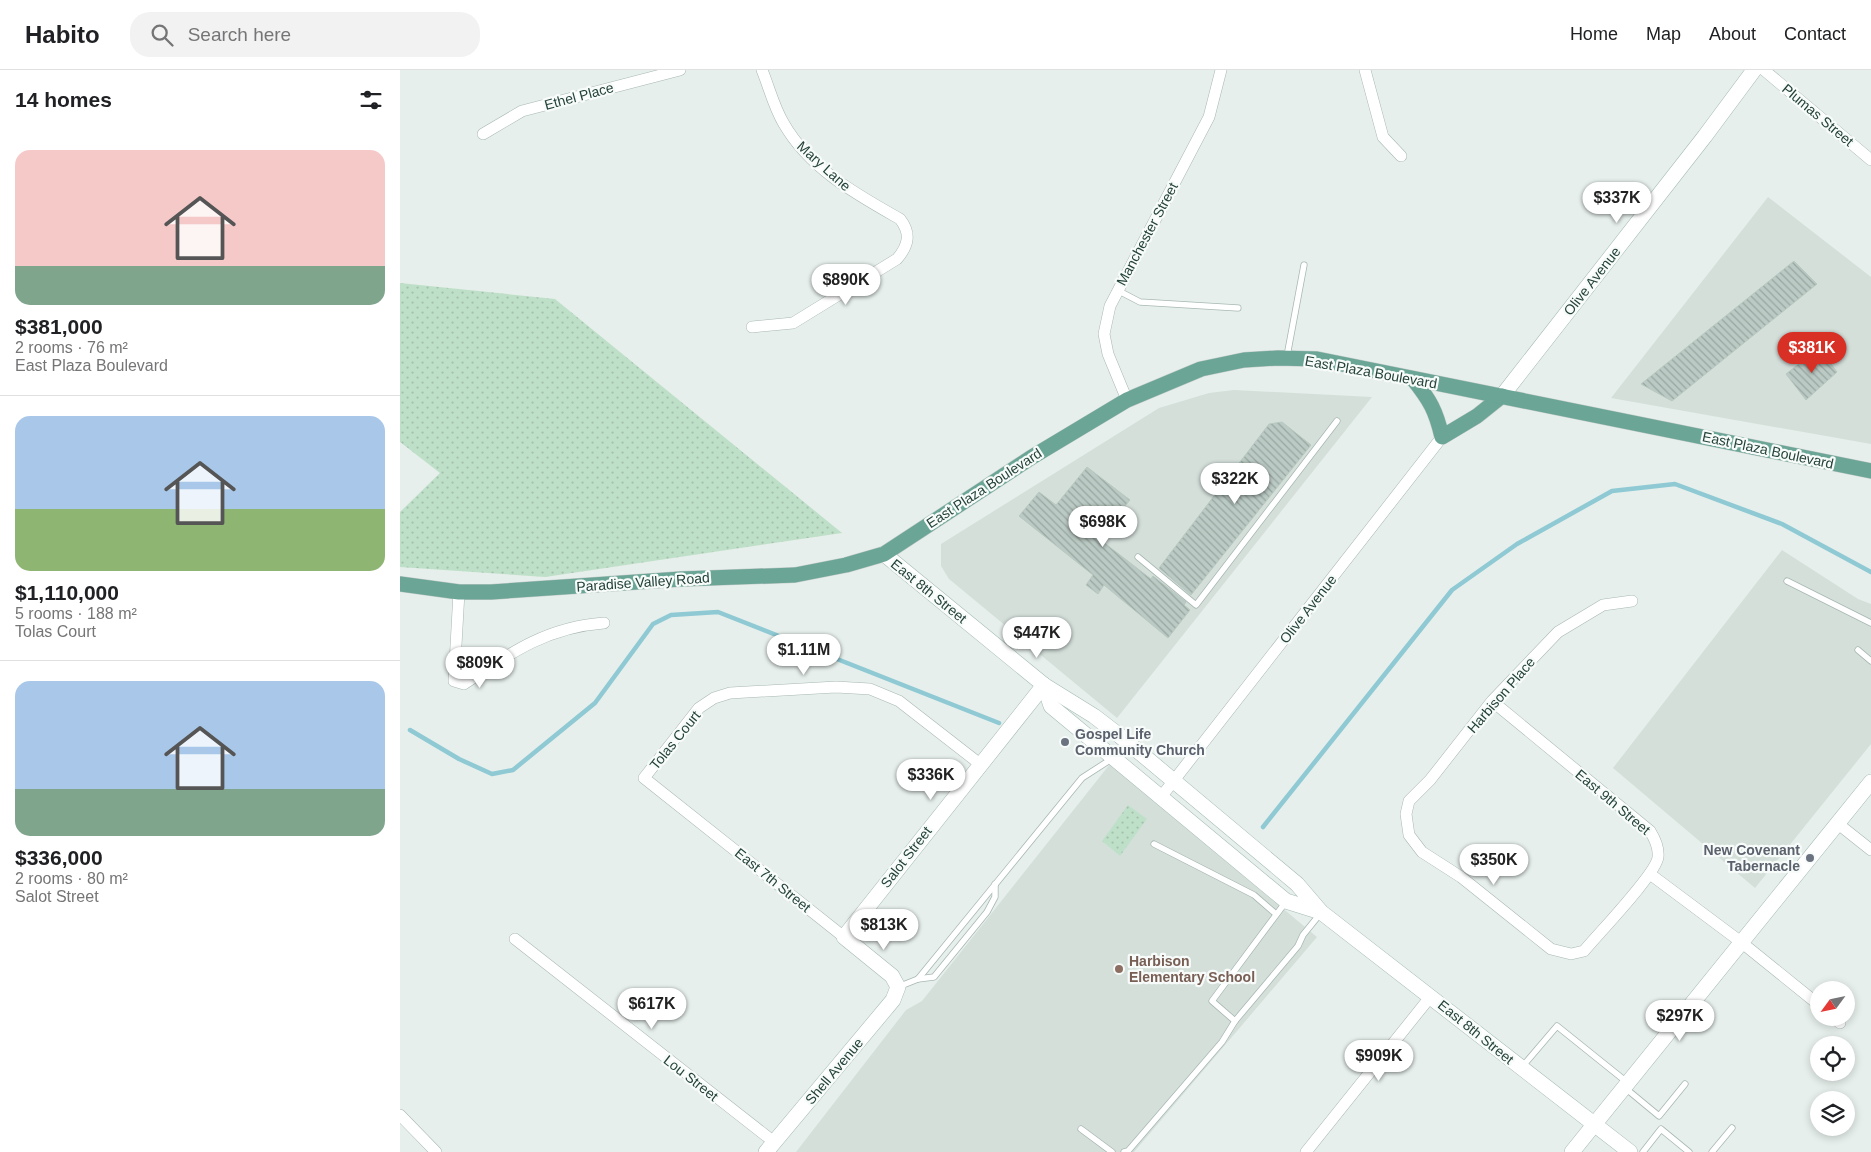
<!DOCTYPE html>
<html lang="en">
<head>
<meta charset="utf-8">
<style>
	body { margin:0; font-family:Helvetica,sans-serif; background:#f2f2f2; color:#202124; height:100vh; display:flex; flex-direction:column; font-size:19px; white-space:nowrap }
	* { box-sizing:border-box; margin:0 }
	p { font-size:16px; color:#757577 }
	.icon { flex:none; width:28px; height:28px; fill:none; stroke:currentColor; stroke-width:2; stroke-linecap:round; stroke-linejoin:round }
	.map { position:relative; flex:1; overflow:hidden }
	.sheet { display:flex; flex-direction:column; background:#fff; width:400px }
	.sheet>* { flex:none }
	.needle { width:32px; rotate:237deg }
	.controls { position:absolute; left:1410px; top:911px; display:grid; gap:10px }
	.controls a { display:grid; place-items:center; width:45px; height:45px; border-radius:50%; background:#fff; box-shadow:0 2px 8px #0003; font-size:25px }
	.price { position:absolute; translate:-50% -42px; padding:0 11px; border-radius:18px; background:#fff; color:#222; font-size:16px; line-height:32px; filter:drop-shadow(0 1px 2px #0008) }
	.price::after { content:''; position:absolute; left:50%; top:30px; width:15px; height:11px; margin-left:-8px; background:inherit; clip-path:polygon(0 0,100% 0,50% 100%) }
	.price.on { background:#d93025; color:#fff }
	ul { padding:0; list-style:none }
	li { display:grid; align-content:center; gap:10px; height:265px; padding:0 15px }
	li+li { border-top:1px solid #e0e0e0 }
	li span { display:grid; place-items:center; height:155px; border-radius:15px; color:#555 }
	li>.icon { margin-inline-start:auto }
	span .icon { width:90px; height:90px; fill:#fffc; stroke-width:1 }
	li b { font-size:21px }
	h2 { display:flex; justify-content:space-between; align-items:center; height:60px; padding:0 15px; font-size:21px }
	header { display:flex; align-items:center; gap:30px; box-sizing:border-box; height:70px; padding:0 25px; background:#fff; border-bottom:1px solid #e0e0e0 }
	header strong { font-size:24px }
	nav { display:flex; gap:28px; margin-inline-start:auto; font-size:18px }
	.search { width:350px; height:45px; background:#f2f2f2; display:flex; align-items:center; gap:12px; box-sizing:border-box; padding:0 18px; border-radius:20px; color:#757577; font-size:19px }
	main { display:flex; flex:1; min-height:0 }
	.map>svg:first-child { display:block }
</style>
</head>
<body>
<header>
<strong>Habito</strong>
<div class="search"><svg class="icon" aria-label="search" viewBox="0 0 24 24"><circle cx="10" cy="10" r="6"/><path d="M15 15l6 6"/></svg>Search here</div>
<nav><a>Home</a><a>Map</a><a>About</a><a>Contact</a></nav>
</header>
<main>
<section class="sheet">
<h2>14 homes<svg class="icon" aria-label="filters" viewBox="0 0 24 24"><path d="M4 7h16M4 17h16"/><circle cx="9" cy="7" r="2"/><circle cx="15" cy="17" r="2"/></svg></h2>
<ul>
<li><span style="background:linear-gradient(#f6c9c9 75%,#7fa58c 0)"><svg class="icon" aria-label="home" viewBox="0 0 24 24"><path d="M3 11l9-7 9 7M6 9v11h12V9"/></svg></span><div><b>$381,000</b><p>2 rooms · 76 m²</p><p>East Plaza Boulevard</p></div></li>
<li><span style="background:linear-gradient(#a9c7e8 60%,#8fb573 0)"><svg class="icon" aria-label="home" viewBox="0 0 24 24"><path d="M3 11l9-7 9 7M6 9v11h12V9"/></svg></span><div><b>$1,110,000</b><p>5 rooms · 188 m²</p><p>Tolas Court</p></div></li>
<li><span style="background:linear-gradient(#a9c7e8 70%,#7fa58c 0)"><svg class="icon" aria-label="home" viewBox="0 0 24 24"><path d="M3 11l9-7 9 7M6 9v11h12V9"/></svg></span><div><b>$336,000</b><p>2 rooms · 80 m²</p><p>Salot Street</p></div></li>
</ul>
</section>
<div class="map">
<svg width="1471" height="1082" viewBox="0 0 1471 1082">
	<defs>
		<pattern id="grass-dots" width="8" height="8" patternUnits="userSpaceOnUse" patternTransform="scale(1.25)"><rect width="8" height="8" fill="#bfe0c8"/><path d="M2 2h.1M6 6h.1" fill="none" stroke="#a4c1ad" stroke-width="1.8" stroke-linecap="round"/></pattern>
		<pattern id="building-back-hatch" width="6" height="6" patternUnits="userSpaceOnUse" patternTransform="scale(1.25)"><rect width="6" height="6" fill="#bbcac4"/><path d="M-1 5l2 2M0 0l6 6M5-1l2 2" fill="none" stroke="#98a6a0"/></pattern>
	</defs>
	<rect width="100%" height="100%" fill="#e6efeb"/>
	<g fill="#d4dfda">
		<polygon points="1368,127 1471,207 1471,374 1211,328"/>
		<polygon points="834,320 972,327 717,648 549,509 541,496 541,474 759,338 809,323"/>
		<polygon points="1382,480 1458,529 1471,534 1471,674 1355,818 1213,698"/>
		<polygon points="710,694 917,867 734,1082 396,1082 506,940 522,931"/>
	</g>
	<g fill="url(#grass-dots)">
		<polygon points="0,213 155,229 442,463 145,507 0,497 0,442 40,403 0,372"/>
		<polygon points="728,735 747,749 720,786 702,771"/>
	</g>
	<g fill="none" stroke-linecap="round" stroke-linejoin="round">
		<g stroke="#8ec9d4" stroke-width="4.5">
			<polyline points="10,660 59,689 92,704 113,700 195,633 253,554 271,545 318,542 599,653"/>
			<polyline points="863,757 1052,520 1117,474 1212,421 1275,414 1382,454 1471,502"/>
		</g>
	</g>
	<g fill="url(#building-back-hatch)" stroke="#b8c9c2">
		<polygon points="1394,191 1417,214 1272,331 1241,314"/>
		<polygon points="1419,278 1437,302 1406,330 1386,304"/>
		<polygon points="882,352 911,375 791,525 759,498 869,354"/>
		<polygon points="687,397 730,430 698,468 751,509 753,506 786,532 784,535 790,540 768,568 704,515 698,524 686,515 693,505 619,446 639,422 656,435"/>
	</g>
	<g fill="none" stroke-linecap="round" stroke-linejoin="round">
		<g stroke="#a8b8b2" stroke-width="7">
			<g id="lane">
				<polyline points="717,220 740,232 838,238"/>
				<polyline points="887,286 904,195"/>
				<polyline points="738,487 796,535 937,351"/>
				<polyline points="1387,511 1471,553"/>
				<polyline points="1458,580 1471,591"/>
				<polyline points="754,774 854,825 876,844"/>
				<polyline points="518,909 534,907 587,842 595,827 595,814"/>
				<polyline points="498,917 518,909 682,708 713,688"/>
				<polyline points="835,951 812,931 885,833"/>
				<polyline points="1122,997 1157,956 1228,1013"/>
				<polyline points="1224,1017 1259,1046 1285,1014"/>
				<polyline points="681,1059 712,1082"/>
				<polyline points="724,1082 728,1081 822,972 835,951 898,876 903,865 920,844"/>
				<polyline points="1243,1082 1261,1059 1289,1082"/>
				<polyline points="1312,1082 1332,1058"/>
			</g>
		</g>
		<g stroke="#a8b8b2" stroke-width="12">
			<g id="street">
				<polyline points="965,0 983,67 1001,86"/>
				<polyline points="1364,0 1471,90"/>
				<polyline points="83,64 122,41 280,0"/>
				<path d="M352 257 393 253 497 189C509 175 511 163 500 149 456 124 410 99 384 54 374 38 369 17 362 0"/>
				<polyline points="727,330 708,284 704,264 710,236 809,47 821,0"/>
				<path d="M59 522 54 611 64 614C110 583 147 557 204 553"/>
				<path d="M1092 631 1250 761C1255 769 1259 778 1258 787 1257 803 1197 865 1184 881L1171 884 1151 879 1061 807 1022 782 1009 765 1006 744 1009 731 1030 710 1092 631 1158 562 1203 535 1232 531"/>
				<polyline points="761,727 1042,367"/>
				<polyline points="1437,753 1471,780"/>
				<polyline points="1250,804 1341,872 1419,935"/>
				<polyline points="444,867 244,708 299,638 314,628 330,623 436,617 470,619 499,631 580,694"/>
				<polyline points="115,869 374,1072"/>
				<polyline points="1434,948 1440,953"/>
				<polyline points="0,1045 36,1082"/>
				<polyline points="906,1082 1031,926"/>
			</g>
		</g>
		<g stroke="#a4bbb3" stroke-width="16">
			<g id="secondary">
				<polyline points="1102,326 1305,66 1354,0"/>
				<polyline points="484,484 644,615 694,646 720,666 897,814 921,842 1230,1082"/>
				<polyline points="644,615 651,636 886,831 921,842"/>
				<polyline points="366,1082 493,930 498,917 492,906 444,867 644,615"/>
				<polyline points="1172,1082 1471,712"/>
			</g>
		</g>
		<g stroke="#c2cac8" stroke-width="16">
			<g id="primary">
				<path d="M1013 309C1030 330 1036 341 1042 367L1077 346 1102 326"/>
				<polyline points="0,514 59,522 91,522 281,509 395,505 446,495 484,484 632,387 727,330 801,299 844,290 878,288 917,289 1471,401"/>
			</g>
		</g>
		<use href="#lane" stroke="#fff" stroke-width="5.5"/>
		<use href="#street" stroke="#fff" stroke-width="11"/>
		<use href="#secondary" stroke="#fff" stroke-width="15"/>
		<use href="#primary" stroke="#6aa596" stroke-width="15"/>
	</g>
	<g fill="#6b7280" stroke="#f7fbf9" stroke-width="2">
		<circle cx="665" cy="672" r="5"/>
		<circle cx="1410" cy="788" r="5"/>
	</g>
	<circle fill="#8d6e63" stroke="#f7fbf9" stroke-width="2" cx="719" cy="899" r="5"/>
	<g text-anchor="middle" stroke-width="4.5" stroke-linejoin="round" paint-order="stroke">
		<g font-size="14" fill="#24423a" stroke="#f7fbf9">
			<text transform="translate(179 26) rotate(-15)" y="5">Ethel Place</text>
			<text transform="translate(1418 45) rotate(40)" y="5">Plumas Street</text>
			<text transform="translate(424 96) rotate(42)" y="5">Mary Lane</text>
			<text transform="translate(747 164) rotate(-62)" y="5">Manchester Street</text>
			<text transform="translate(1192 211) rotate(-52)" y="5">Olive Avenue</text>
			<text transform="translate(971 302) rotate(10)" y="5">East Plaza Boulevard</text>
			<text transform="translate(1368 380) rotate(12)" y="5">East Plaza Boulevard</text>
			<text transform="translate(584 418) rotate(-33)" y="5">East Plaza Boulevard</text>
			<text transform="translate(243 512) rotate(-4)" y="5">Paradise Valley Road</text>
			<text transform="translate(529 521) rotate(39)" y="5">East 8th Street</text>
			<text transform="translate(908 539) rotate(-52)" y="5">Olive Avenue</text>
			<text transform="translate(1101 625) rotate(-49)" y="5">Harbison Place</text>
			<text transform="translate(275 670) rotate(-51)" y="5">Tolas Court</text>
			<text transform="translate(1213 732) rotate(40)" y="5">East 9th Street</text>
			<text transform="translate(506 787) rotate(-52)" y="5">Salot Street</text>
			<text transform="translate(373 810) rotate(39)" y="5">East 7th Street</text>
			<text transform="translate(1076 962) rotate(39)" y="5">East 8th Street</text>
			<text transform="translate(434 1001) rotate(-50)" y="5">Shell Avenue</text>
			<text transform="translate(291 1008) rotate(38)" y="5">Lou Street</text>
		</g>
		<g font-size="14" font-weight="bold" fill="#5b616d" stroke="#f7fbf9" text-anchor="start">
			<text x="675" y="669">Gospel Life<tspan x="675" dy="16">Community Church</tspan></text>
			<text x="1400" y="785" text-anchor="end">New Covenant<tspan x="1400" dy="16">Tabernacle</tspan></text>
		</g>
		<g font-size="14" font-weight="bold" fill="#785e54" stroke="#f7fbf9" text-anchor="start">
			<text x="729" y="896">Harbison<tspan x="729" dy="16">Elementary School</tspan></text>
		</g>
	</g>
</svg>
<div class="controls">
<a><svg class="needle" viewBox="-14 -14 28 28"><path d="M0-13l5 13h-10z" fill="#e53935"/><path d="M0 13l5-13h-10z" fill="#757577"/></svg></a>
<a><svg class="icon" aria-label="locate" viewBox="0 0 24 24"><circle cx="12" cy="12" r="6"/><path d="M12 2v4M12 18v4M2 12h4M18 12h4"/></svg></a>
<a><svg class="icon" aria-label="layers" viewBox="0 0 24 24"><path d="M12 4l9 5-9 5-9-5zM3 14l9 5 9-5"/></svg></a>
</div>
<b class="price" style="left:1217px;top:154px">$337K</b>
<b class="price" style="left:446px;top:236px">$890K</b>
<b class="price on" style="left:1412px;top:304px">$381K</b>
<b class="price" style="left:835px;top:435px">$322K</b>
<b class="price" style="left:703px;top:478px">$698K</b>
<b class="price" style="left:637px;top:589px">$447K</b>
<b class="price" style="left:404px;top:606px">$1.11M</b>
<b class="price" style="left:80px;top:619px">$809K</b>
<b class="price" style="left:531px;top:731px">$336K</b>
<b class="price" style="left:1094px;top:816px">$350K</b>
<b class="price" style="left:484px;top:881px">$813K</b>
<b class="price" style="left:252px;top:960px">$617K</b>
<b class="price" style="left:1280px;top:972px">$297K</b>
<b class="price" style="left:979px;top:1012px">$909K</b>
</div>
</main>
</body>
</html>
